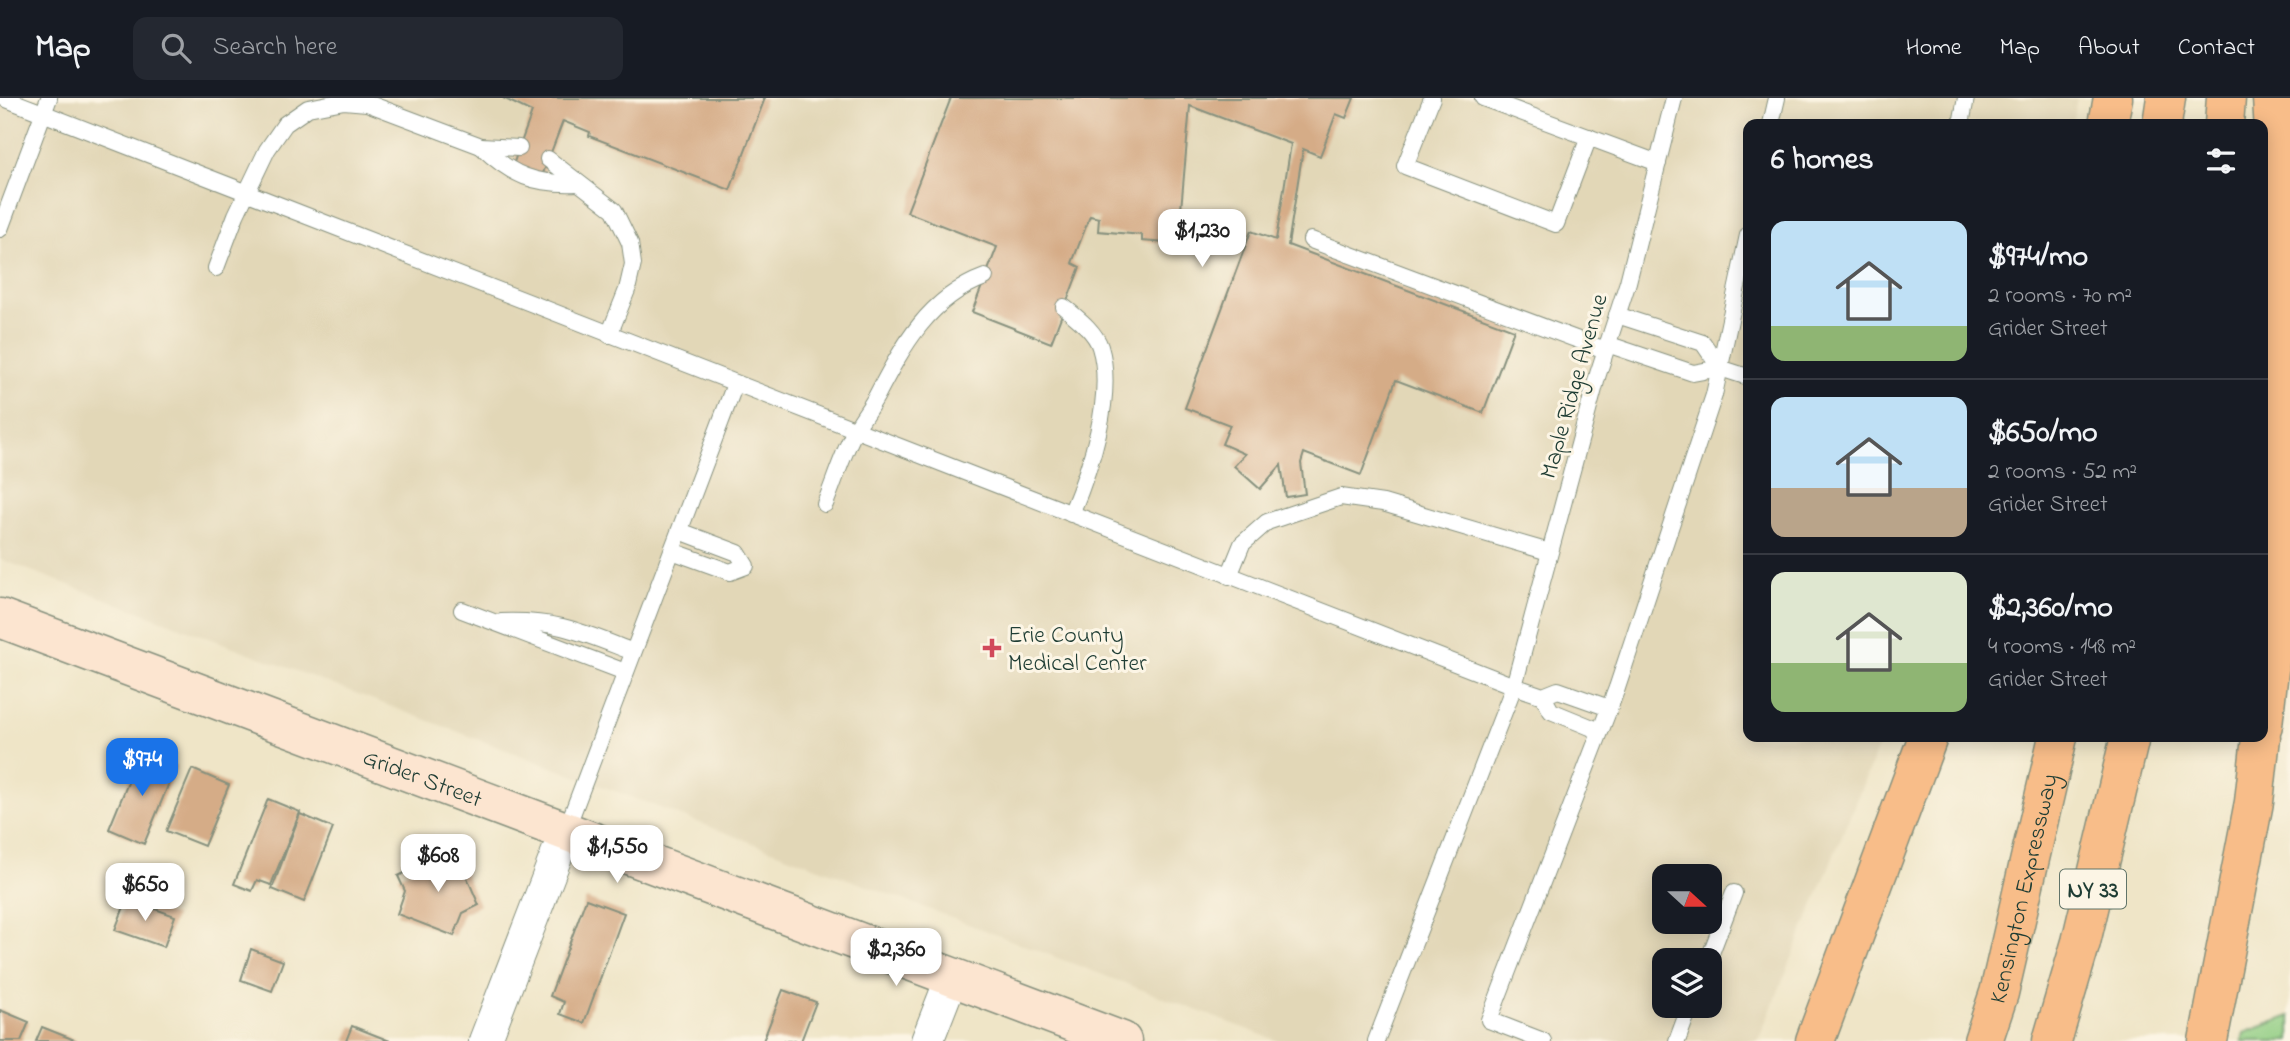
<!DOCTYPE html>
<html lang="en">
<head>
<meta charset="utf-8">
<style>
	body { margin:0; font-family:"Indie Flower",sans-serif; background:#242831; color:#f1f3f6; height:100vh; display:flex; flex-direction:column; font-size:26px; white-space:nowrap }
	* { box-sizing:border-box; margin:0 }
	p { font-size:23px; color:#9ea1a6 }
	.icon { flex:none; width:38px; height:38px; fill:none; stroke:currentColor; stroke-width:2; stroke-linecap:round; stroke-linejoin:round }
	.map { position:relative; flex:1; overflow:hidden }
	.sheet { position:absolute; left:1743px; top:21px; width:525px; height:623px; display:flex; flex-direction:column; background:#171b24; border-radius:14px; box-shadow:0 4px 18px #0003 }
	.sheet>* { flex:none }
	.needle { width:46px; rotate:111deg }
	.fabs { position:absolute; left:1652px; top:766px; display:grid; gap:14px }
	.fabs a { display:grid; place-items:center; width:70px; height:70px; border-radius:14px; background:#171b24; box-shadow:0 4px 18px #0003; font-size:35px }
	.price { position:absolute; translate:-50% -60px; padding:0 16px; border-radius:14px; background:#fff; color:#222; font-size:23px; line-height:46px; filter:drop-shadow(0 2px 4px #0008) }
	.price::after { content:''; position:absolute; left:50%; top:42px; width:21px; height:16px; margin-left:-10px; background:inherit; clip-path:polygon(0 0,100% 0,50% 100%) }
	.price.active { background:#1a73e8; color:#fff }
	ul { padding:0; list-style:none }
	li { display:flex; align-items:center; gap:21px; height:175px; padding:0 28px }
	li+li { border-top:2px solid #363941 }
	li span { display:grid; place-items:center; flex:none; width:196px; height:140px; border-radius:14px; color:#555 }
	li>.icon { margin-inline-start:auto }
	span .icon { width:84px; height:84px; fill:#fffc; stroke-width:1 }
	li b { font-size:30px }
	h2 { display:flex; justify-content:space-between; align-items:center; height:84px; padding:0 28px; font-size:30px }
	header { display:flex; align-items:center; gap:42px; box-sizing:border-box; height:98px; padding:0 35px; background:#171b24; border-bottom:2px solid #363941 }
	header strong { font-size:33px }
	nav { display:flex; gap:38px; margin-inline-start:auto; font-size:24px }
	.search { width:490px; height:63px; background:#242831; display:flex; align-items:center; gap:18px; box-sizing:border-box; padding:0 24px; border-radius:14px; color:#9ea1a6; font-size:26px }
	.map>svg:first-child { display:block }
</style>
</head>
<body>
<header>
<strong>Map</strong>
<div class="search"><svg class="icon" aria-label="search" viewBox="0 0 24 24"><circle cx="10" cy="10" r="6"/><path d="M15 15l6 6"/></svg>Search here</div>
<nav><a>Home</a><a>Map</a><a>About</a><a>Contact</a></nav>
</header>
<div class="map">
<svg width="2290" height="943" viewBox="0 0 2290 943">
	<rect width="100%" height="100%" fill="#fcf5e5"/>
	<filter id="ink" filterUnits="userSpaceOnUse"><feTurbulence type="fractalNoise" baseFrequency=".0143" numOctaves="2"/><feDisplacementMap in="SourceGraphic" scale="14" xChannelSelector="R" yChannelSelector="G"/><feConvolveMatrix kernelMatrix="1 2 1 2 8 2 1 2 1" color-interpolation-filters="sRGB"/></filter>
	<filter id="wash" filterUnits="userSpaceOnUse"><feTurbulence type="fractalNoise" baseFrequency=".00686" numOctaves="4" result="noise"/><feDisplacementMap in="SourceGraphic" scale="28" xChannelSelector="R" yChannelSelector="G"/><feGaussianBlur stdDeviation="1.57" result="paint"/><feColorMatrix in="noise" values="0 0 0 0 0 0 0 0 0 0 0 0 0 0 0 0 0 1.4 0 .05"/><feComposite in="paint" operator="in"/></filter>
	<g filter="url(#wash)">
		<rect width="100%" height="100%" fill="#efe5c7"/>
		<path fill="#e2d7b7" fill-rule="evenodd" d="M0 0H2077L2072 26H1748V639H1882L1758 943H1278L0 461ZM1664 779H1710V824H1664ZM1664 863H1710V908H1664Z"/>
		<polygon fill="#92ce84" stroke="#58865c" stroke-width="2" points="2290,918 2290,943 2242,943 2244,935"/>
		<g id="blocks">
			<g fill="#d5ac87">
				<polygon points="503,0 765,0 730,92 589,38 590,34 563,23 542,78 513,67 532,14"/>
				<polygon points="951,0 1354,0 1346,20 1336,16 1320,58 1303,51 1288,147 1514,232 1483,315 1396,282 1361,377 1304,355 1301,365 1305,396 1286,399 1281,367 1260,391 1234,368 1245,356 1222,346 1230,327 1185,310 1251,133 1276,142 1291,46 1190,8 1178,146 1142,143 1142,137 1098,133 1099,120 1090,118 1072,165 1080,169 1051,245 972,214 997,149 907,114"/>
				<polygon points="141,653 176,668 144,746 109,731"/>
				<polygon points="192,671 229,687 204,748 166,733"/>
				<polygon points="268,701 300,714 271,787 257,782 252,793 234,786"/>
				<polygon points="300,716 333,730 304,804 272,791"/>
				<polygon points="455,752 479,807 463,815 454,838 397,816 405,793 398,778"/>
				<polygon points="127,801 175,818 164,849 115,832"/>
				<polygon points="586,801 624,815 584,925 560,916 564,904 550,898"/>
				<polygon points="251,851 283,863 272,893 241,882"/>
				<polygon points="783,892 816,904 801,943 763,943"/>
				<polygon points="0,912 29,924 21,943 0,943"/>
				<polygon points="352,928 390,943 346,943"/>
				<polygon points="42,929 77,943 36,943"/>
			</g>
		</g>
	</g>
	<g filter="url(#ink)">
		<use href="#blocks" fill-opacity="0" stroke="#87917e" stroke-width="2"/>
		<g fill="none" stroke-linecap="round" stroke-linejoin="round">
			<g stroke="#87917e" stroke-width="18">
				<g id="lane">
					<polyline points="4,0 1514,588 1543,598 1558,592 1609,610"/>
					<polyline points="1432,0 1405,68 1556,126 1589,39"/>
					<polyline points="1483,0 1658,65"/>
					<polyline points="1771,26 1777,0"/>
					<polyline points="1961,26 1966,0"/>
					<path d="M481 48C512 78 535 87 578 85"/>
					<polyline points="548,61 614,112 630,145 633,166 627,192 609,237"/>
					<polyline points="0,131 49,0"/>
					<polyline points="1311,142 1605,252"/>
					<polyline points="216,170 236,117 267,52 285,26 308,10 344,3 367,5 481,48 519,50"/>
					<path d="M1064 209C1077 220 1095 233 1100 249 1115 298 1090 371 1071 416"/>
					<polyline points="1617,217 1703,245 1720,270"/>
					<polyline points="1607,246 1693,275 1720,270 1748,279"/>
					<path d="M825 406C835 382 843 354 856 331 862 320 870 310 876 299 903 248 928 200 985 179"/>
					<polyline points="672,453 730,474 746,468 738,455 680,433"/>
					<polyline points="1229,478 1242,446 1267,424 1341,399 1383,405 1549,454"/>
					<polyline points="462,512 625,574"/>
					<path d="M501 524C558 522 581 534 633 554"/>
					<polyline points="1543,598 1551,613 1600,633"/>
					<polyline points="565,735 735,286"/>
					<polyline points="1708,863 1734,795"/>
					<polyline points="1376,943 1514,588 1598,276 1628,184 1674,0"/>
					<polyline points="1543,943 1489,922 1617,590 1714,297 1748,137"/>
					<polyline points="1677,943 1690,908"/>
				</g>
			</g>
			<g stroke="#87917e" stroke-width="34">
				<g id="street">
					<polyline points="485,943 565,735"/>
					<polyline points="927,943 952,879"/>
				</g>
			</g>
			<g stroke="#87917e" stroke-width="41">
				<g id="secondary">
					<path id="s1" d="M0 520 1122 943"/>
				</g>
			</g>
			<g stroke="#87917e" stroke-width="41">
				<g id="highway">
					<polyline points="2108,26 2113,0"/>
					<polyline points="2162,26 2166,0"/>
					<polyline points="2224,26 2226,0"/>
					<polyline points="2263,627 2278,490 2279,118 2272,0"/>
					<polyline points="1815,943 1928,639"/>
					<path id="s2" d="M1983 943 1999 895 2058 639"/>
					<polyline points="2052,943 2081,844 2130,639"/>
					<polyline points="2208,943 2254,704 2261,639"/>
				</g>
			</g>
			<use href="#lane" stroke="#fff" stroke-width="16"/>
			<use href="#street" stroke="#fff" stroke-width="32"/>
			<use href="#secondary" stroke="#fce5d0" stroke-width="38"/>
			<use href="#highway" stroke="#f8bd89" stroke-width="38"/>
		</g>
	</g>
	<path fill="#d1495b" stroke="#fcf5e5" stroke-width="2.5" d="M988.5 539.5h7v7h7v7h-7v7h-7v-7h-7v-7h7z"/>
	<g text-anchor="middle" stroke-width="6" stroke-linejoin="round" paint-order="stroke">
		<rect fill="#fcf5e5" stroke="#617469" stroke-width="2" x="2060" y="771.5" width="66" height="39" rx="5"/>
		<g font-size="23" font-weight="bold" fill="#1f3d34">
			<text x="2093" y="799">NY 33</text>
		</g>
		<g font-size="24" fill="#1f3d34" stroke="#fcf5e5">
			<text transform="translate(1573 288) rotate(-74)" y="8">Maple Ridge Avenue</text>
			<text dy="8" stroke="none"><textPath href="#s1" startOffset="452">Grider Street</textPath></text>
			<text dy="8" stroke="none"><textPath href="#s2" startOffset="158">Kensington Expressway</textPath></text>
		</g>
		<g font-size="24" fill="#1f3d34" stroke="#fcf5e5" text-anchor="start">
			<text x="1008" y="544">Erie County<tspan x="1008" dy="28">Medical Center</tspan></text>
		</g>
	</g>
</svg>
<div class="fabs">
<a><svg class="needle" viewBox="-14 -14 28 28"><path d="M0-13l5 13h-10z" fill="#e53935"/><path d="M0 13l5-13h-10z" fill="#9ea1a6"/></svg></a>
<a><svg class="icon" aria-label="layers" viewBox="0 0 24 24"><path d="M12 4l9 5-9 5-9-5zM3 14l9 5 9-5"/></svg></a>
</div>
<b class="price" style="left:1202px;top:171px">$1,230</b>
<b class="price active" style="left:142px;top:700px">$974</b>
<b class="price" style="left:617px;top:787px">$1,550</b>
<b class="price" style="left:438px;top:796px">$608</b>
<b class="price" style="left:145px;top:825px">$650</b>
<b class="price" style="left:896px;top:890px">$2,360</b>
<section class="sheet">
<h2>6 homes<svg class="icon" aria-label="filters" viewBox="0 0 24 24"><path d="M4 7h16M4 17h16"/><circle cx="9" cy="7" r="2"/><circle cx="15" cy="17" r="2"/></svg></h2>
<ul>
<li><span style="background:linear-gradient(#bfe0f5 75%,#8fb573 0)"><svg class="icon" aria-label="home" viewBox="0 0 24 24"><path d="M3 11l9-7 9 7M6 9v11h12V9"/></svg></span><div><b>$974/mo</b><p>2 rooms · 70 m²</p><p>Grider Street</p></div></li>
<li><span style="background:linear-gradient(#bfe0f5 65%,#b9a48a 0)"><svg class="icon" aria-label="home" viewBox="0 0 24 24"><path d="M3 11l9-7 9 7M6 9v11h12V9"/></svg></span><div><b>$650/mo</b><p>2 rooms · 52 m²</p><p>Grider Street</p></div></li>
<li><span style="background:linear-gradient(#dfe7d0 65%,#8fb573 0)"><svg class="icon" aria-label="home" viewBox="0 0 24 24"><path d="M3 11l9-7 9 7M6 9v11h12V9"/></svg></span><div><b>$2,360/mo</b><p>4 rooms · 148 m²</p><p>Grider Street</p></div></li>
</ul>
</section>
</div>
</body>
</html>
